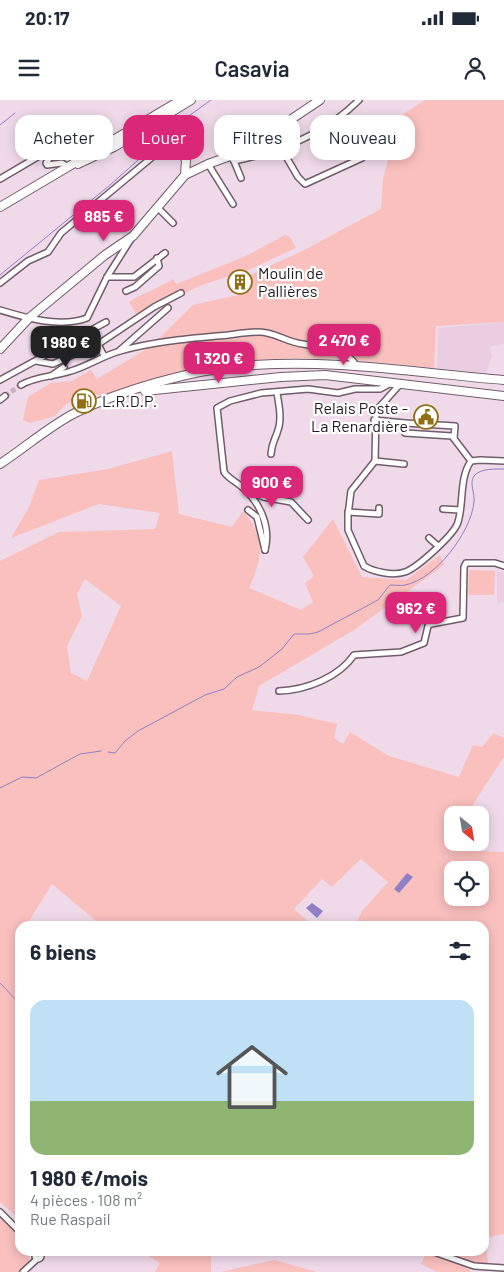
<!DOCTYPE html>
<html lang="fr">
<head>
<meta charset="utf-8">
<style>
	body { margin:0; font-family:Barlow,sans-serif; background:#f6f6f7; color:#1f2937; height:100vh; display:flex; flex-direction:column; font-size:19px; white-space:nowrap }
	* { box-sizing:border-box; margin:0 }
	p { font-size:16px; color:#747a83 }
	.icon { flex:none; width:28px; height:28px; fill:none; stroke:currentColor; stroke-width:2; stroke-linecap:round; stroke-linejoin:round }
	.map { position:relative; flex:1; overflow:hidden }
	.panel { position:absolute; left:15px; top:821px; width:474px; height:335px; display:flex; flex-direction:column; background:#fff; border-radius:15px; box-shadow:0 2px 12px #0003 }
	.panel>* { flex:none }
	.hud { position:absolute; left:15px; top:15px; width:475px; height:45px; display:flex; gap:10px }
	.needle { width:32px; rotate:150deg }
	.buttons { position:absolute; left:444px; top:706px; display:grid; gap:10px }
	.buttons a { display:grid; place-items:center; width:45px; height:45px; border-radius:10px; background:#fff; box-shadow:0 2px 12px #0003; font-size:25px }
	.price { position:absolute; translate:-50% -42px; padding:0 11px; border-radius:10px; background:#db2777; color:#fff; font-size:16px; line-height:32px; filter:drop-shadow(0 1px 2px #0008) }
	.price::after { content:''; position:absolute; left:50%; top:30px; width:15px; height:11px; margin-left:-8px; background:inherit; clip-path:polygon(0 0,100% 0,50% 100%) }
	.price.current { background:#222; color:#fff }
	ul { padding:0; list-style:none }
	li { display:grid; align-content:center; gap:10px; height:265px; padding:0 15px }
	li span { display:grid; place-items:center; height:155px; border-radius:15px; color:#555 }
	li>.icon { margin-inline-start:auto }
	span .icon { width:90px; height:90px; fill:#fffc; stroke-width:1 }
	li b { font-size:21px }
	h2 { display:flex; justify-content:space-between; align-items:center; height:60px; padding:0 15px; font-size:21px }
	.pill { padding:0 18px; border-radius:15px; background:#fff; box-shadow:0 2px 12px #0003; font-size:18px; line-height:45px }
	.pill.current { background:#db2777; color:#fff }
	.status { display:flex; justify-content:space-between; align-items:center; height:35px; padding:0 25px; background:#fff; direction:ltr }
	.status svg { height:14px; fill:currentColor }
	header { display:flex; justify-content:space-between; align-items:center; height:65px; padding:0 15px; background:#fff; font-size:22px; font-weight:600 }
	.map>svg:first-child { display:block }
</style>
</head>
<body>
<div class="status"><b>20:17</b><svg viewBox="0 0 49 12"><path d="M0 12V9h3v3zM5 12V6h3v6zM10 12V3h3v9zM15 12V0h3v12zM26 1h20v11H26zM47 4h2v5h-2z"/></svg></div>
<header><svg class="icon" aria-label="menu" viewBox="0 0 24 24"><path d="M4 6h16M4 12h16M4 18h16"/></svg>Casavia<svg class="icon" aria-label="person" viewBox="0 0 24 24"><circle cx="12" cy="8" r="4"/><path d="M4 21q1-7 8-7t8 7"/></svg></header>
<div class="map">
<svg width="504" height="1172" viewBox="0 0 504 1172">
	<rect width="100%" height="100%" fill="#f0daea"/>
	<g fill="#eacde1">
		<polygon points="504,222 504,244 490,247 492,256 486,273 437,268 438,228"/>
		<polygon points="497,472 504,472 504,502 497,503"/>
	</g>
	<g fill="#f9c0be" fill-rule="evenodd">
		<path d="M425 0H504V222L436 226 434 268C376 262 317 255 259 260 227 262 192 271 161 278 137 284 112 299 88 294L65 305 55 316 30 323 23 320 28 297 51 283 72 281 91 270 97 279 150 247 193 205 238 195 248 176 302 151 381 109 383 79 390 52 377 31Z"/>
		<path d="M285 135 290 137 296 148 231 178 229 176 199 186 138 217 129 202C143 193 157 189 173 179L176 184 246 156Z"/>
		<path d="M172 351 179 414 232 427 243 411C266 437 263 457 249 488L301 510 313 502 305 483 314 476 303 457 333 419 362 477 406 480 440 455 444 465 354 530 259 586 252 610 299 615 337 624 334 638 343 644 350 632 389 656 459 677 473 645 482 647 494 633 504 638V657L466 715H452V736L450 740 478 751 504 752V1134L485 1138 489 1170 471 1166 470 1172H437L421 1164 427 1151H484V826H355L362 811 388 782 361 759 332 787 322 779 294 809 313 826H102L52 784 26 826H20V836L18 839 20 842V1120L0 1102V461L59 432 155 429 160 413 99 404 11 438 29 407 39 380 108 369ZM85 479 121 506 87 581 71 573 67 546 82 516 77 494ZM452 770H480V798H452Z"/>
		<polygon points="469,470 495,471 494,495 468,495"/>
		<path d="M0 1116 20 1138V1151H29C31 1161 27 1165 20 1172H0Z"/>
		<polygon points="139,1151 211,1151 211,1172 155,1172 160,1163"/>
		<polygon points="274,1160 317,1172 221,1172"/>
	</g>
	<g fill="#8f80c7">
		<polygon points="407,773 413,777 399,793 394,789"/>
		<polygon points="312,803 323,811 317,818 306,808"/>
	</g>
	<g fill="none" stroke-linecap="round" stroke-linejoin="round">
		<g stroke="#8f80c7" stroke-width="1">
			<polyline points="0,25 15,13"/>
			<polyline points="172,28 211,0"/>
			<polyline points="0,175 110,85 154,46 166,33"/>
			<path d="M108 652 115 653 125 641 138 631 205 595 224 589 237 577 259 567 282 549 294 534H310L318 532 378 500 390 485C395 485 401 486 405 485 436 479 471 432 474 402 475 393 469 383 474 376 480 368 496 369 504 369"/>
			<polyline points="0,688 22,677 36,678 80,654 101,651"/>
			<polyline points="0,883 20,904"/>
		</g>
		<polyline stroke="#c7b3c1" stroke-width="5" stroke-dasharray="5 2.5" stroke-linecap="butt" points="5,296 21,285"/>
		<g stroke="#705d6a" stroke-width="8">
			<g id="street">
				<polyline points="281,48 298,77 305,84 362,58"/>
				<path d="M231 57 234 61C280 52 326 33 359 0"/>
				<polyline points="234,61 241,78"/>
				<polyline points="208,64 233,104"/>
				<polyline points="0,79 51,49 54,52 46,63 47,65 62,63 68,67"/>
				<polyline points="157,107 173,123"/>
				<polyline points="107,177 134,177 165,153"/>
				<polyline points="0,183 28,161 48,152 61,133 174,39"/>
				<polyline points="126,191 135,187 159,166 157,158"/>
				<path d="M0 210C26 218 60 228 87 218L107 177 131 139"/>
				<polyline points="97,245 154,207 181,193"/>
				<polyline points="119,251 168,208"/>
				<polyline points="36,261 53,264 94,245 99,246 104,256"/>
				<polyline points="51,276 64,267"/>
				<polyline points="0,280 106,222"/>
				<path d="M401 283 376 311 375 361 351 391 348 415V430L364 466C374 472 393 476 405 472 417 468 455 434 458 422 464 403 459 378 471 361L480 360 504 361"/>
				<path d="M21 285C36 276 53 277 71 271 88 266 102 256 120 251 152 242 184 239 217 236 231 235 245 232 259 232 275 232 288 243 303 244 315 246 354 252 356 267"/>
				<polyline points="0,300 5,296"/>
				<polyline points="374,320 405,323 405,333 452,336 471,361"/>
				<polyline points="405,323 455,326 454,338"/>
				<path d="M271 354C272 341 275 341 278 330 282 319 279 305 277 293"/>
				<polyline points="375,361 404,364"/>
				<polyline points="246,389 263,397 291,402 308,420"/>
				<polyline points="443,409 460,410"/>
				<polyline points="248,410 257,417 265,450"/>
				<polyline points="348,412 379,414 379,408"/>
				<polyline points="429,438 438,446"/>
				<path d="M265 450C271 427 260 402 242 387 235 381 229 379 224 372L217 308 230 301 261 293 308 289 338 293 355 289H380L391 283"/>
				<path d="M279 591C307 590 339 577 354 555L401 552 424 543 428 526 431 524 463 518 464 467 466 463H495L504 466"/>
				<polyline points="0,1112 20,1132"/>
				<polyline points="431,1151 474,1166 504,1168"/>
				<circle cx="38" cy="1156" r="3"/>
				<polyline points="23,1172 37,1159"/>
			</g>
		</g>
		<g stroke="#705d6a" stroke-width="10">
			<g id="secondary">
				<polyline points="78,64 114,47 191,0"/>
				<polyline points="185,75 208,64 244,51 320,0"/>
				<polyline points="0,107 181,0"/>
				<polyline points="0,249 29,218 105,155 133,136 185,75 186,60 158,14"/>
				<polyline points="145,291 281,277 325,275 504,296"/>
				<path d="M0 364C26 347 48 327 75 313 121 290 192 270 243 266 329 258 418 273 504 280"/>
			</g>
		</g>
		<use href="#street" stroke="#fff" stroke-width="5"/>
		<use href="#secondary" stroke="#fff" stroke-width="8"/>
	</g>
	<defs>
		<g id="building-ring" transform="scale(1.25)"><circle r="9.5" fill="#fff" stroke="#906f14" stroke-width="1.5"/><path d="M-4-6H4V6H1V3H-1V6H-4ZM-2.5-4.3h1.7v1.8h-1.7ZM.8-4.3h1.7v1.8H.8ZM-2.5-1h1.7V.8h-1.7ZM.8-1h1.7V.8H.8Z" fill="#906f14"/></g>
		<g id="fuel-ring" transform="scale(1.25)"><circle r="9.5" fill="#fff" stroke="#906f14" stroke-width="1.5"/><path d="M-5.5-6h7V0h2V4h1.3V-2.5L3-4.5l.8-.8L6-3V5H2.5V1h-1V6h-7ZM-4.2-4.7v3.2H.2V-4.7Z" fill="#906f14"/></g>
		<g id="civic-ring" transform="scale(1.25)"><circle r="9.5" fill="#fff" stroke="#906f14" stroke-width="1.5"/><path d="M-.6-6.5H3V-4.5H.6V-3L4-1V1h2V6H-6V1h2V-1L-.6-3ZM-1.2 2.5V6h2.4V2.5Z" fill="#906f14"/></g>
	</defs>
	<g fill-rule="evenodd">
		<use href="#building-ring" x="240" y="182"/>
		<use href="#fuel-ring" x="84" y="301"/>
		<use href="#civic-ring" x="426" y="317"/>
	</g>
	<g text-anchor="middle" stroke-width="4.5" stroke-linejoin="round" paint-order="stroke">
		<g font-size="16" fill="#21191f" stroke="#fff" text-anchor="start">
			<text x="258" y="179">Moulin de<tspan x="258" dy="18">Pallières</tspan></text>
			<text x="102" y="307">L.R.D.P.</text>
			<text x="408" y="314" text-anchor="end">Relais Poste -<tspan x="408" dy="18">La Renardière</tspan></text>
		</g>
	</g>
</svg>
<div class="buttons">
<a><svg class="needle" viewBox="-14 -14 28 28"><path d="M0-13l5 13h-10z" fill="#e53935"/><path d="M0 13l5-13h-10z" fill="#747a83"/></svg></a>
<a><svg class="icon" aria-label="locate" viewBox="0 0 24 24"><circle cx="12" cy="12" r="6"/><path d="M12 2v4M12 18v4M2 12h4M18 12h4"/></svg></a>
</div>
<b class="price" style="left:104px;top:142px">885 €</b>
<b class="price" style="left:344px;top:266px">2 470 €</b>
<b class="price current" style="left:66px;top:268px">1 980 €</b>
<b class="price" style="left:219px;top:284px">1 320 €</b>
<b class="price" style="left:272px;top:408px">900 €</b>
<b class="price" style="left:416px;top:534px">962 €</b>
<div class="hud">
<a class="pill">Acheter</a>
<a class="pill current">Louer</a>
<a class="pill">Filtres</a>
<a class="pill">Nouveau</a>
</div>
<section class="panel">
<h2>6 biens<svg class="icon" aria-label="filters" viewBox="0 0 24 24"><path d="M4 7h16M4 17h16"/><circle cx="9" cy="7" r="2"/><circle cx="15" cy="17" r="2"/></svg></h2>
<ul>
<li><span style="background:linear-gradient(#bfe0f5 65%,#8fb573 0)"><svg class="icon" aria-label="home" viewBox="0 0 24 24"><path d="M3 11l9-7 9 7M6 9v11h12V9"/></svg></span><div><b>1 980 €/mois</b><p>4 pièces · 108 m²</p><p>Rue Raspail</p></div></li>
</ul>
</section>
</div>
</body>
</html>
